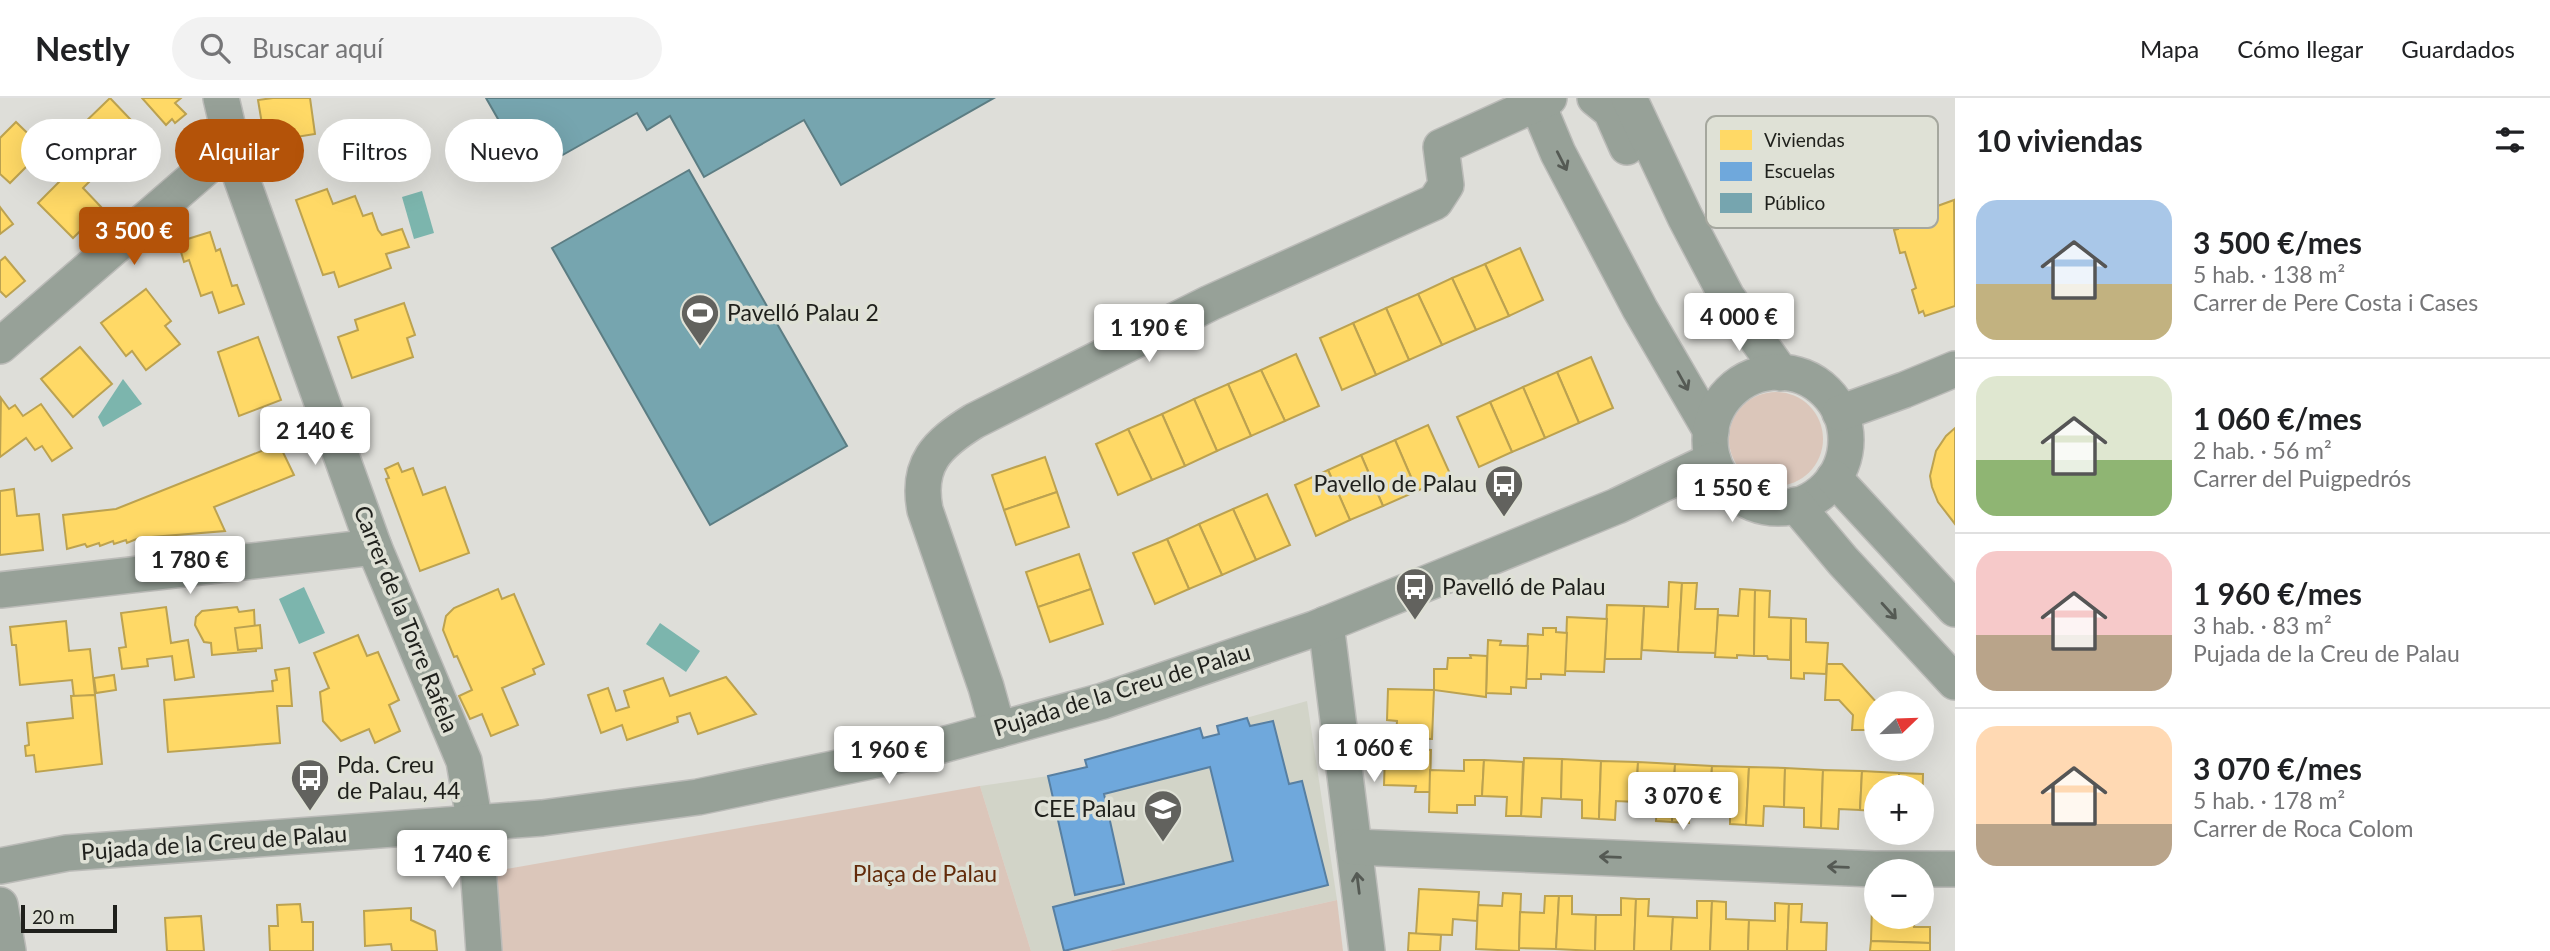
<!DOCTYPE html>
<html lang="es">
<head>
<meta charset="utf-8">
<style>
	body { margin:0; font-family:Lato,sans-serif; background:#f2f2f2; color:#202124; height:100vh; display:flex; flex-direction:column; font-size:26px; white-space:nowrap }
	* { box-sizing:border-box; margin:0 }
	p { font-size:23px; color:#757577 }
	.icon { flex:none; width:38px; height:38px; fill:none; stroke:currentColor; stroke-width:2; stroke-linecap:round; stroke-linejoin:round }
	.map { position:relative; flex:1; overflow:hidden }
	.drawer { display:flex; flex-direction:column; background:#fff; width:595px }
	.drawer>* { flex:none }
	.banner { position:absolute; left:21px; top:21px; width:665px; height:63px; display:flex; gap:14px }
	.needle { width:46px; rotate:67deg }
	.fabs { position:absolute; left:1864px; top:593px; display:grid; gap:14px }
	.fabs a { display:grid; place-items:center; width:70px; height:70px; border-radius:50%; background:#fff; box-shadow:0 7px 28px #0002; font-size:35px }
	.scale { position:absolute; left:21px; bottom:18px; width:96px; box-sizing:border-box; padding-left:7px; border:4px solid #1f201c; border-top:0; font-size:19px; line-height:24px; white-space:nowrap; color:#1f201c; -webkit-text-stroke:5px #dfe1d6; paint-order:stroke }
	.price { position:absolute; translate:-50% -60px; padding:0 16px; border-radius:7px; background:#fff; color:#222; font-size:23px; line-height:46px; filter:drop-shadow(0 2px 4px #0008) }
	.price::after { content:''; position:absolute; left:50%; top:42px; width:21px; height:16px; margin-left:-10px; background:inherit; clip-path:polygon(0 0,100% 0,50% 100%) }
	.price.current { background:#b45309; color:#fff }
	ul { padding:0; list-style:none }
	li { display:flex; align-items:center; gap:21px; height:175px; padding:0 21px }
	li+li { border-top:2px solid #e0e0e0 }
	li span { display:grid; place-items:center; flex:none; width:196px; height:140px; border-radius:21px; color:#555 }
	li>.icon { margin-inline-start:auto }
	span .icon { width:84px; height:84px; fill:#fffc; stroke-width:1 }
	li b { font-size:30px }
	h2 { display:flex; justify-content:space-between; align-items:center; height:84px; padding:0 21px; font-size:30px }
	.chip { padding:0 24px; border-radius:32px; background:#fff; box-shadow:0 7px 28px #0002; font-size:24px; line-height:63px }
	.chip.current { background:#b45309; color:#fff }
	header { display:flex; align-items:center; gap:42px; box-sizing:border-box; height:98px; padding:0 35px; background:#fff; border-bottom:2px solid #e0e0e0 }
	header strong { font-size:33px }
	nav { display:flex; gap:38px; margin-inline-start:auto; font-size:24px }
	.search { width:490px; height:63px; background:#f2f2f2; display:flex; align-items:center; gap:18px; box-sizing:border-box; padding:0 24px; border-radius:38px; color:#757577; font-size:26px }
	main { display:flex; flex:1; min-height:0 }
	.map>svg:first-child { display:block }
</style>
</head>
<body>
<header>
<strong>Nestly</strong>
<div class="search"><svg class="icon" aria-label="search" viewBox="0 0 24 24"><circle cx="10" cy="10" r="6"/><path d="M15 15l6 6"/></svg>Buscar aquí</div>
<nav><a>Mapa</a><a>Cómo llegar</a><a>Guardados</a></nav>
</header>
<main>
<div class="map">
<svg width="1955" height="853" viewBox="0 0 1955 853">
	<rect width="100%" height="100%" fill="#deded9"/>
	<polygon fill="#d2d4c8" points="1307,603 1337,802 1108,853 1031,853 980,688 1048,678 1086,669 1085,662 1200,630 1203,640 1219,636 1217,628"/>
	<g fill="#dbc6ba">
		<circle cx="1776" cy="341" r="47"/>
		<polygon points="980,688 1031,853 502,853 495,773"/>
		<polygon points="1337,802 1343,853 1108,853"/>
	</g>
	<g fill="#7cb5ad">
		<polygon points="422,93 434,135 414,141 402,99"/>
		<polygon points="123,281 142,306 103,329 98,319"/>
		<polygon points="304,489 325,535 299,546 279,501"/>
		<polygon points="660,525 700,553 686,574 646,546"/>
	</g>
	<g fill="#ffd966" stroke="#bca250" stroke-width="2">
		<polygon points="110,0 152,44 135,61 138,64 121,80 103,62 106,58 79,30"/>
		<polygon points="142,0 181,0 175,5 186,16 175,25 172,21 166,27"/>
		<polygon points="273,0 310,0 315,36 265,44 258,2"/>
		<polygon points="16,24 49,56 35,71 30,65 10,85 0,76 0,40"/>
		<polygon points="70,57 93,80 83,90 103,111 73,140 38,105 68,75 60,67"/>
		<polygon points="327,91 333,106 355,98 363,118 372,115 378,132 382,137 402,131 409,149 386,156 391,170 339,189 334,174 323,177 296,102"/>
		<polygon points="1954,102 1955,208 1925,218 1923,213 1919,215 1912,192 1916,190 1905,154 1900,155 1894,132 1898,131 1897,126 1933,114 1932,110"/>
		<polygon points="0,109 13,126 0,136"/>
		<polygon points="210,134 216,153 220,151 232,188 237,187 244,206 219,215 212,194 201,198 189,162 184,164 178,144"/>
		<polygon points="1520,150 1543,202 1509,218 1485,166"/>
		<polygon points="5,159 25,183 6,199 0,193 0,163"/>
		<polygon points="1485,166 1509,218 1476,232 1452,180"/>
		<polygon points="1452,180 1476,232 1442,247 1418,196"/>
		<polygon points="146,191 171,223 165,228 180,246 146,272 132,253 126,258 101,225"/>
		<polygon points="1418,196 1442,247 1409,262 1386,210"/>
		<polygon points="404,205 415,237 407,240 413,259 352,280 338,239 358,232 355,222"/>
		<polygon points="1386,210 1409,262 1376,277 1353,225"/>
		<polygon points="1353,225 1376,277 1342,292 1320,240"/>
		<polygon points="258,239 281,302 239,318 218,254"/>
		<polygon points="80,249 112,286 73,319 41,281"/>
		<polygon points="1296,256 1319,308 1285,323 1261,272"/>
		<polygon points="1591,259 1613,310 1579,325 1557,274"/>
		<polygon points="1261,272 1285,323 1251,338 1228,286"/>
		<polygon points="1557,274 1579,325 1545,340 1523,289"/>
		<polygon points="1228,286 1251,338 1217,353 1194,301"/>
		<polygon points="1523,289 1545,340 1512,354 1490,304"/>
		<polygon points="1,300 9,311 15,307 23,318 41,306 72,350 52,363 42,348 35,352 26,340 0,359"/>
		<polygon points="1194,301 1217,353 1185,368 1162,316"/>
		<polygon points="1490,304 1512,354 1479,369 1457,319"/>
		<polygon points="1162,316 1185,368 1152,382 1128,331"/>
		<polygon points="1428,327 1451,378 1417,393 1395,342"/>
		<polygon points="1955,330 1955,426 1938,404 1932,389 1930,378 1936,353 1946,338"/>
		<polygon points="1128,331 1152,382 1118,397 1096,346"/>
		<polygon points="1395,342 1417,393 1383,408 1361,357"/>
		<polygon points="279,346 294,377 214,409 225,433 139,440 127,445 126,442 114,446 113,443 100,448 99,445 87,449 85,446 67,451 63,417 116,411"/>
		<polygon points="1361,357 1383,408 1350,422 1328,372"/>
		<polygon points="1045,359 1057,394 1004,412 992,377"/>
		<polygon points="398,365 402,374 413,370 423,397 445,389 469,455 420,473 386,381 389,380 385,371"/>
		<polygon points="1328,372 1350,422 1316,438 1295,387"/>
		<polygon points="14,391 17,418 39,416 43,452 0,457 0,393"/>
		<polygon points="1057,394 1069,429 1016,447 1004,412"/>
		<polygon points="1267,396 1290,447 1256,462 1233,411"/>
		<polygon points="1233,411 1256,462 1222,477 1199,426"/>
		<polygon points="1199,426 1222,477 1189,491 1167,441"/>
		<polygon points="1167,441 1189,491 1155,506 1133,455"/>
		<polygon points="1079,456 1091,491 1038,509 1026,474"/>
		<polygon points="1669,484 1682,485 1678,554 1642,552 1644,508 1668,509"/>
		<polygon points="1682,485 1697,485 1695,511 1718,511 1716,555 1678,554"/>
		<polygon points="498,491 502,501 514,496 544,566 533,571 535,576 502,590 518,627 491,638 482,616 470,621 459,598 472,592 457,558 454,559 443,532 446,518 454,510"/>
		<polygon points="1091,491 1103,526 1050,544 1038,509"/>
		<polygon points="1740,491 1755,492 1754,558 1737,557 1737,560 1715,559 1718,517 1738,518"/>
		<polygon points="1755,492 1770,493 1769,519 1791,520 1790,562 1768,561 1767,558 1754,558"/>
		<polygon points="1607,507 1644,508 1641,561 1605,561"/>
		<polygon points="166,509 171,545 188,542 194,579 175,582 172,558 147,561 148,568 122,571 119,550 126,549 121,515"/>
		<polygon points="237,509 239,514 254,512 256,553 212,557 211,545 204,544 195,527 196,519 202,513"/>
		<polygon points="1567,519 1607,521 1604,574 1565,573"/>
		<polygon points="1791,520 1806,521 1806,544 1828,545 1826,576 1804,575 1804,581 1791,580"/>
		<polygon points="66,523 69,553 90,551 95,597 74,599 72,582 20,587 16,547 12,547 10,529"/>
		<polygon points="260,527 262,550 238,552 235,530"/>
		<polygon points="1543,530 1556,530 1556,534 1567,535 1565,577 1541,576 1541,581 1526,581 1528,536 1543,537"/>
		<polygon points="358,537 367,558 378,554 399,602 389,607 400,633 375,645 369,631 341,643 323,623 320,594 329,590 314,555"/>
		<polygon points="1488,542 1501,543 1500,547 1528,548 1526,590 1511,589 1511,596 1486,595"/>
		<polygon points="1470,557 1487,558 1486,599 1434,592 1434,571 1447,571 1448,560 1471,560"/>
		<polygon points="1827,566 1842,566 1878,606 1876,606 1876,632 1852,632 1853,617 1839,602 1825,602"/>
		<polygon points="289,570 292,608 277,608 280,645 168,654 164,602 273,593 272,583 277,582 275,572"/>
		<polygon points="114,577 116,592 96,595 94,580"/>
		<polygon points="726,579 756,616 698,636 690,615 677,619 678,624 627,642 622,627 601,635 588,597 608,590 616,613 629,609 624,593 663,580 670,598"/>
		<polygon points="1388,591 1434,592 1432,641 1396,640 1397,623 1387,622"/>
		<polygon points="95,597 102,666 36,674 34,657 26,658 25,648 29,647 27,625 73,620 71,598"/>
		<polygon points="1396,640 1417,641 1417,651 1431,652 1430,694 1415,694 1416,688 1384,687 1385,656 1396,657"/>
		<polygon points="1524,660 1562,661 1561,701 1542,700 1541,719 1521,718"/>
		<polygon points="1562,661 1601,663 1599,721 1582,720 1582,702 1561,701"/>
		<polygon points="1464,662 1484,662 1482,698 1475,698 1475,707 1457,707 1457,715 1429,714 1430,672 1464,673"/>
		<polygon points="1484,662 1523,664 1521,718 1506,718 1507,699 1482,698"/>
		<polygon points="1601,663 1638,664 1636,704 1616,703 1615,722 1599,721"/>
		<polygon points="1638,664 1675,666 1672,724 1656,723 1657,704 1636,704"/>
		<polygon points="1675,666 1712,668 1710,706 1689,706 1689,725 1672,724"/>
		<polygon points="1712,668 1749,669 1746,727 1730,726 1730,707 1710,706"/>
		<polygon points="1749,669 1785,670 1784,709 1764,708 1763,728 1746,727"/>
		<polygon points="1785,670 1823,672 1821,730 1804,729 1804,710 1784,709"/>
		<polygon points="1823,672 1862,673 1860,712 1839,711 1838,731 1821,730"/>
		<polygon points="1862,673 1899,675 1899,690 1876,690 1876,713 1860,712"/>
		<polygon points="1899,675 1923,676 1922,729 1922,690 1899,690"/>
		<polygon points="1419,791 1479,794 1477,823 1453,821 1452,837 1416,836"/>
		<polygon points="1503,795 1521,796 1519,853 1476,851 1478,807 1502,808"/>
		<polygon points="1545,798 1559,798 1556,851 1519,850 1520,814 1544,815"/>
		<polygon points="1559,798 1572,798 1572,816 1596,817 1595,853 1556,851"/>
		<polygon points="1621,800 1636,801 1634,853 1595,853 1596,817 1621,817"/>
		<polygon points="1636,801 1649,801 1648,818 1673,819 1671,853 1634,853"/>
		<polygon points="1697,803 1712,803 1710,853 1671,853 1673,819 1697,820"/>
		<polygon points="1712,803 1726,804 1726,821 1749,822 1748,853 1710,853"/>
		<polygon points="1775,805 1789,806 1787,853 1748,853 1749,822 1775,823"/>
		<polygon points="300,806 302,824 313,824 313,853 270,853 269,828 278,828 277,807"/>
		<polygon points="1789,806 1802,806 1801,824 1827,825 1826,853 1787,853"/>
		<polygon points="1872,809 1876,809 1876,819 1915,819 1914,829 1930,829 1930,845 1871,843"/>
		<polygon points="411,810 411,822 435,833 437,853 392,853 391,846 365,848 364,813"/>
		<polygon points="201,818 204,853 167,853 165,820"/>
		<polygon points="1409,835 1441,837 1440,853 1408,853"/>
		<polygon points="1871,843 1930,845 1930,853 1870,853"/>
	</g>
	<polygon fill="#6fa8dc" stroke="#577fa2" stroke-width="2" points="1247,620 1250,628 1273,623 1289,686 1302,683 1328,787 1064,853 1053,809 1233,763 1210,669 1104,696 1124,786 1075,797 1048,678 1087,669 1085,662 1200,630 1203,640 1219,636 1217,628"/>
	<g fill="#76a5af" stroke="#5c7d83" stroke-width="2">
		<polygon points="486,0 994,0 841,87 804,22 704,79 670,18 647,32 637,15 529,76 521,62 502,72 483,39 502,28"/>
		<polygon points="689,72 847,348 710,427 552,150"/>
	</g>
	<g fill="none" stroke-linecap="round" stroke-linejoin="round">
		<g stroke="#bbbbb8" stroke-width="38">
			<g id="minor">
				<polyline points="221,0 237,68 374,449 464,663 475,726 484,853"/>
				<polyline points="1535,0 1558,55 1640,211 1711,333"/>
				<polyline points="1595,0 1611,13 1627,49"/>
				<polyline points="1629,0 1685,119 1727,199 1781,275"/>
				<polyline points="0,248 232,47"/>
				<circle cx="1778" cy="342" r="68"/>
				<polyline points="1840,315 1904,292 1955,271"/>
				<polyline points="1834,380 1955,511"/>
				<polyline points="1796,407 1843,463 1955,584"/>
				<polyline points="0,492 374,449"/>
				<polyline points="1326,526 1367,853"/>
				<path d="M998 632 986 589 925 412C916 366 937 346 974 323L1210 205 1435 104 1446 87 1441 49 1549 0"/>
				<polyline points="1354,749 1874,771 1955,771"/>
				<polyline points="0,768 67,755 542,720 698,699 924,652 1103,603 1314,531 1617,408 1713,362"/>
				<polyline points="0,807 8,853"/>
			</g>
		</g>
		<use href="#minor" stroke="#97a198" stroke-width="35"/>
	</g>
	<defs><path id="oneway-shaft" d="M-6 0H5M1.5-3L5.5 0L1.5 3" fill="none" stroke-width="1.6" stroke-linecap="round" stroke-linejoin="round" transform="scale(1.75)"/></defs>
	<g stroke="#555a54">
		<use href="#oneway-shaft" transform="translate(1562 63) rotate(63)"/>
		<use href="#oneway-shaft" transform="translate(1683 283) rotate(61)"/>
		<use href="#oneway-shaft" transform="translate(1889 513) rotate(48)"/>
		<use href="#oneway-shaft" transform="translate(1610 759) rotate(-178)"/>
		<use href="#oneway-shaft" transform="translate(1838 769) rotate(-178)"/>
		<use href="#oneway-shaft" transform="translate(1358 785) rotate(-97)"/>
	</g>
	<defs>
		<g id="stadium-pin" transform="scale(2.0125)"><path d="M0 17L-7.5 6A9.5 9.5 0 1 1 7.5 6Z" fill="#62625e" stroke="#dfe1d6"/><path d="M0-5a6.5 5 0 1 0 0 10a6.5 5 0 1 0 0-10ZM-3.5-1.8h7v3.6h-7Z" fill="#fff"/></g>
		<g id="bus-pin" transform="scale(2.0125)"><path d="M0 17L-7.5 6A9.5 9.5 0 1 1 7.5 6Z" fill="#62625e" stroke="#dfe1d6"/><path d="M-5-6H5V4H4V6H2V4H-2V6H-4V4H-5ZM-3.5-4V0h7V-4ZM-3.5 1.2v1.5H-2V1.2ZM2 1.2v1.5H3.5V1.2Z" fill="#fff"/></g>
		<g id="school-pin" transform="scale(2.0125)"><path d="M0 17L-7.5 6A9.5 9.5 0 1 1 7.5 6Z" fill="#62625e" stroke="#dfe1d6"/><path d="M0-5L7-2L0 1L-7-2ZM-4 1L0 2.5L4 1V4Q0 6-4 4Z" fill="#fff"/></g>
	</defs>
	<g fill-rule="evenodd">
		<use href="#stadium-pin" x="700" y="215"/>
		<use href="#bus-pin" x="1504" y="386"/>
		<use href="#bus-pin" x="1415" y="489"/>
		<use href="#bus-pin" x="310" y="680"/>
		<use href="#school-pin" x="1163" y="711"/>
	</g>
	<g text-anchor="middle" stroke-width="7" stroke-linejoin="round" paint-order="stroke">
		<g font-size="23" fill="#1f201c" stroke="#dfe1d6" text-anchor="start">
			<text x="727" y="223">Pavelló Palau 2</text>
			<text x="1477" y="394" text-anchor="end">Pavello de Palau</text>
			<text x="1442" y="497">Pavelló de Palau</text>
			<text x="337" y="675">Pda. Creu<tspan x="337" dy="26">de Palau, 44</tspan></text>
			<text x="1136" y="719" text-anchor="end">CEE Palau</text>
		</g>
		<g font-size="23" fill="#1f201c" stroke="#dfe1d6">
			<text transform="translate(406 521) rotate(68)" y="8">Carrer de la Torre Rafela</text>
			<text transform="translate(1122 592) rotate(-17)" y="8">Pujada de la Creu de Palau</text>
			<text transform="translate(214 745) rotate(-4)" y="8">Pujada de la Creu de Palau</text>
		</g>
		<g font-size="23" fill="#622b0a" stroke="#dfe1d6">
			<text x="925" y="784">Plaça de Palau</text>
		</g>
	</g>
	<rect x="1706" y="18" width="232" height="112" rx="10" fill="#dfe1d6" stroke="#a5a79e" stroke-width="2"/>
	<rect x="1720" y="32" width="32" height="20" fill="#ffd966"/>
	<rect x="1720" y="64" width="32" height="19" fill="#6fa8dc"/>
	<rect x="1720" y="95" width="32" height="20" fill="#76a5af"/>
	<g font-size="19" fill="#1f201c">
		<text x="1764" y="49">Viviendas</text>
		<text x="1764" y="80">Escuelas</text>
		<text x="1764" y="112">Público</text>
	</g>
</svg>
<div class="fabs">
<a><svg class="needle" viewBox="-14 -14 28 28"><path d="M0-13l5 13h-10z" fill="#e53935"/><path d="M0 13l5-13h-10z" fill="#757577"/></svg></a>
<a>+</a>
<a>−</a>
</div>
<div class="scale">20 m</div>
<b class="price current" style="left:134px;top:169px">3 500 €</b>
<b class="price" style="left:1739px;top:255px">4 000 €</b>
<b class="price" style="left:1149px;top:266px">1 190 €</b>
<b class="price" style="left:315px;top:369px">2 140 €</b>
<b class="price" style="left:1732px;top:426px">1 550 €</b>
<b class="price" style="left:190px;top:498px">1 780 €</b>
<b class="price" style="left:1374px;top:686px">1 060 €</b>
<b class="price" style="left:889px;top:688px">1 960 €</b>
<b class="price" style="left:1683px;top:734px">3 070 €</b>
<b class="price" style="left:452px;top:792px">1 740 €</b>
<div class="banner">
<a class="chip">Comprar</a>
<a class="chip current">Alquilar</a>
<a class="chip">Filtros</a>
<a class="chip">Nuevo</a>
</div>
</div>
<section class="drawer">
<h2>10 viviendas<svg class="icon" aria-label="filters" viewBox="0 0 24 24"><path d="M4 7h16M4 17h16"/><circle cx="9" cy="7" r="2"/><circle cx="15" cy="17" r="2"/></svg></h2>
<ul>
<li><span style="background:linear-gradient(#a9c7e8 60%,#c2b280 0)"><svg class="icon" aria-label="home" viewBox="0 0 24 24"><path d="M3 11l9-7 9 7M6 9v11h12V9"/></svg></span><div><b>3 500 €/mes</b><p>5 hab. · 138 m²</p><p>Carrer de Pere Costa i Cases</p></div></li>
<li><span style="background:linear-gradient(#dfe7d0 60%,#8fb573 0)"><svg class="icon" aria-label="home" viewBox="0 0 24 24"><path d="M3 11l9-7 9 7M6 9v11h12V9"/></svg></span><div><b>1 060 €/mes</b><p>2 hab. · 56 m²</p><p>Carrer del Puigpedrós</p></div></li>
<li><span style="background:linear-gradient(#f6c9c9 60%,#b9a48a 0)"><svg class="icon" aria-label="home" viewBox="0 0 24 24"><path d="M3 11l9-7 9 7M6 9v11h12V9"/></svg></span><div><b>1 960 €/mes</b><p>3 hab. · 83 m²</p><p>Pujada de la Creu de Palau</p></div></li>
<li><span style="background:linear-gradient(#ffd9b3 70%,#b9a48a 0)"><svg class="icon" aria-label="home" viewBox="0 0 24 24"><path d="M3 11l9-7 9 7M6 9v11h12V9"/></svg></span><div><b>3 070 €/mes</b><p>5 hab. · 178 m²</p><p>Carrer de Roca Colom</p></div></li>
</ul>
</section>
</main>
</body>
</html>
